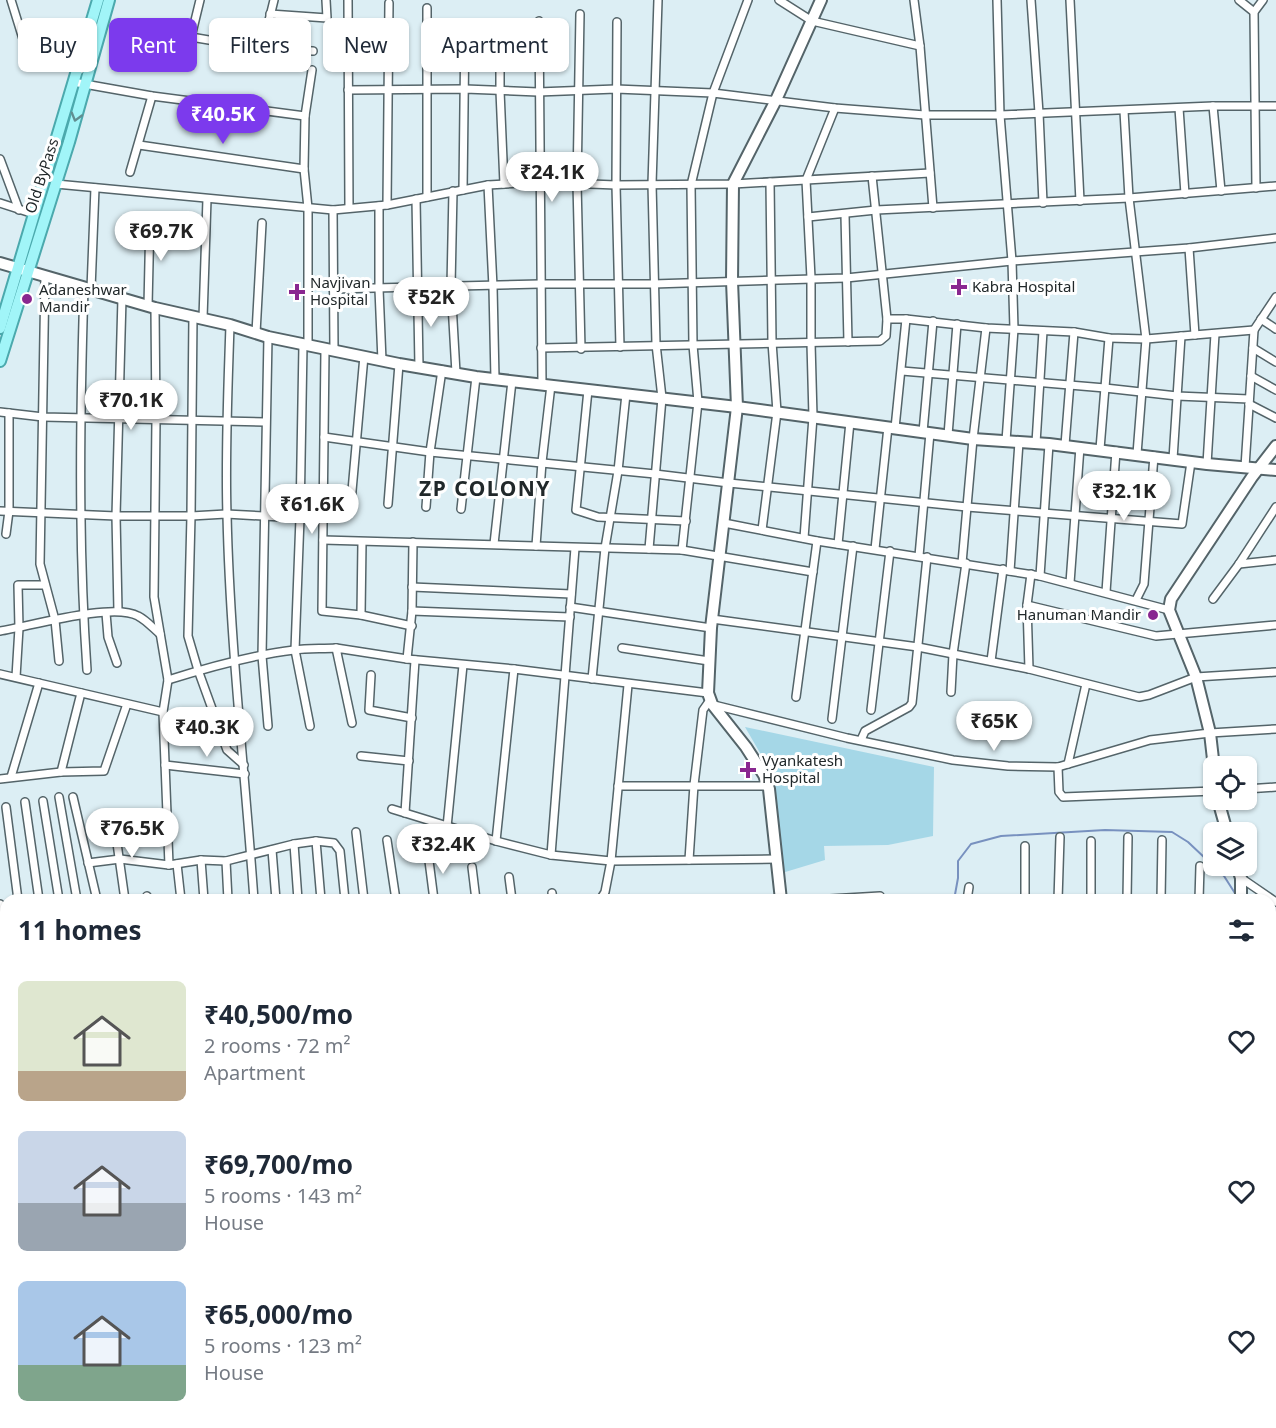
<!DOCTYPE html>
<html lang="en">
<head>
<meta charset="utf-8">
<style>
	body { margin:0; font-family:"Noto Sans",sans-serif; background:#f2f2f3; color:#1f2937; height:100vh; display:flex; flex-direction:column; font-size:22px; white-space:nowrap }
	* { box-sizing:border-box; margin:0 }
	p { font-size:20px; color:#747a83 }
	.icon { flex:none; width:33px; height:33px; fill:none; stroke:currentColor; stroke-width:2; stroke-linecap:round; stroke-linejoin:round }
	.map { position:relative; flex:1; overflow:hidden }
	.drawer { position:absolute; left:0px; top:894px; width:1276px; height:534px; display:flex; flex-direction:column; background:#fff; border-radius:18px 18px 0 0; box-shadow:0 2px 4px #0004 }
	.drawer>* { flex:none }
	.banner { position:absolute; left:18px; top:18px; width:600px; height:54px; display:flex; gap:12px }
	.fabs { position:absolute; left:1203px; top:756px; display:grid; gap:12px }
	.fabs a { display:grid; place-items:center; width:54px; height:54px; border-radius:9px; background:#fff; box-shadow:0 2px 4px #0004; font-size:30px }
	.price { position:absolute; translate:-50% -51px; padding:0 14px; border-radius:21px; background:#fff; color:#222; font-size:20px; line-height:39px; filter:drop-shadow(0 2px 3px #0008) }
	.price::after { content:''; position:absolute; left:50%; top:36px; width:18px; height:14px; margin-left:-9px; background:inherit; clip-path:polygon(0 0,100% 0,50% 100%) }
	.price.active { background:#7c3aed; color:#fff }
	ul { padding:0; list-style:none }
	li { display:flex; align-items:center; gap:18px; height:150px; padding:0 18px }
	li span { display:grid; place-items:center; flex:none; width:168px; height:120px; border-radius:9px; color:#555 }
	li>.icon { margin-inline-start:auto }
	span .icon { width:72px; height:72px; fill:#fffc; stroke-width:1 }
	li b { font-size:26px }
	h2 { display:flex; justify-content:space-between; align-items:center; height:72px; padding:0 18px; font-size:26px }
	.chip { padding:0 21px; border-radius:9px; background:#fff; box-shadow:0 2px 4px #0004; font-size:21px; line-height:54px }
	.chip.active { background:#7c3aed; color:#fff }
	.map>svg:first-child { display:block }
</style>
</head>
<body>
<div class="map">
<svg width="1276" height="1428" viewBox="0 0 1276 1428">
	<rect width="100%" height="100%" fill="#dceef4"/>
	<polygon fill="#a5d7e7" points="745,727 934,767 933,836 888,845 824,846 825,860 782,873 774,777"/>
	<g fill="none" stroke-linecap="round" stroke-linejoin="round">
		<g stroke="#7891bf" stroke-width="2">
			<polyline points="954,900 958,878 958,861 971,844 1001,836 1105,830 1172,832 1188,842 1224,876 1238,898"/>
			<polyline points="1270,920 1276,923"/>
			<polyline points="0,1232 6,1235"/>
			<polyline points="189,1428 202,1423 216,1422"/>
		</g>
		<g stroke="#546469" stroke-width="10">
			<g id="street">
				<polyline points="11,0 28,55 80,70"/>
				<polyline points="200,0 191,37 262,49 313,51"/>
				<polyline points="348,0 349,208"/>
				<polyline points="779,0 812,21 920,46"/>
				<polyline points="914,0 920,46 933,208"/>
				<polyline points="997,0 1000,115 1012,261 1014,329 1006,441"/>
				<polyline points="1031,0 1039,113 1043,203"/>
				<polyline points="1070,0 1080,201"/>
				<polyline points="1239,0 1254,12"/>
				<polyline points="427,8 427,197"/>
				<polyline points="270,14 327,18 326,0"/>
				<polyline points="580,14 577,183 581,349"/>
				<polyline points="539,21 542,384"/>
				<polyline points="617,22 616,185 620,347"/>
				<polyline points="500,24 500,91 504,184"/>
				<polyline points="262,49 274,0"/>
				<polyline points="73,82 152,96 305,116"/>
				<polyline points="348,90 465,89 538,92 616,89 713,93 835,108 925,115 1000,115 1213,106 1276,106"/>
				<polyline points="1213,106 1221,191"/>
				<polyline points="1179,108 1185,194"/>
				<polyline points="1124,111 1129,198 1146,339 1137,454"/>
				<polyline points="139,145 304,169"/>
				<polyline points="0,159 19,210"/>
				<polyline points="130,172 152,96"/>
				<polyline points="56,184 333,210 387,205 488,185 539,182 616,185 733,184 930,173"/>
				<polyline points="488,185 493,287 495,379"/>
				<polyline points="1256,188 1254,12 1263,0"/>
				<polyline points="463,190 465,23"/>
				<polyline points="453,191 451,286 456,373"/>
				<polyline points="416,199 419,367"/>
				<polyline points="0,203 34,214"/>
				<polyline points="387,205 389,3"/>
				<polyline points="379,206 379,289 382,361"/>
				<polyline points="333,210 334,351"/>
				<polyline points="845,215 848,342"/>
				<polyline points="808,217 876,210 1129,198 1276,186"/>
				<polyline points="1189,248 1195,335"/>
				<polyline points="45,276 40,564 55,620 59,661"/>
				<path d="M84 287C80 415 78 542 87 670"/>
				<polyline points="91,289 95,188"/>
				<polyline points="333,289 540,284 653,284 846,278 1012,261 1189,248 1276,238"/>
				<polyline points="148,306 150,218"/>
				<polyline points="155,308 156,420 154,597 168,680 163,712 169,865"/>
				<polyline points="193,316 191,516 188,636 198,670 227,750 244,765"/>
				<polyline points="203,318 207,199"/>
				<polyline points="887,319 906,319 986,328 1074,332 1109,338 1146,339 1254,330"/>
				<polyline points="1261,319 1276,329"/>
				<path d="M230 325C228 388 225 452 227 515 230 644 245 772 254 900"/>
				<polyline points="256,333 262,223"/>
				<polyline points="268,337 262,656 268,726"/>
				<polyline points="303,345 300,518 295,650 310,726"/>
				<polyline points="308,346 308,208 304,169 305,116 312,70"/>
				<polyline points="541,348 880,341 886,336 887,319 872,176"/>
				<polyline points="1253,348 1276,362"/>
				<polyline points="325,350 322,611 361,615 412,626"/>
				<polyline points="902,371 1105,388 1177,396 1249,399"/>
				<polyline points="1251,376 1276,390"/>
				<polyline points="588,390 576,510 598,517 686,521"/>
				<polyline points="1249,404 1276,418"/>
				<polyline points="0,412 43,417 265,422"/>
				<polyline points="895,428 906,319"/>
				<polyline points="923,432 933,321"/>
				<polyline points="948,435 957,324"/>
				<polyline points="324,437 430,452 655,474 729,483 967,507 1182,524 1191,462"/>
				<polyline points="1036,443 1043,331"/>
				<polyline points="1065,445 1074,332"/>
				<polyline points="1100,449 1109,338"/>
				<polyline points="1173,459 1181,336"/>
				<polyline points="1207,464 1215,334"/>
				<polyline points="1245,467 1254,330 1276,297"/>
				<polyline points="351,502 364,356"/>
				<polyline points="388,504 399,364"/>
				<polyline points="426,507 430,452 442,370"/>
				<polyline points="461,509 476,377"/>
				<polyline points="0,511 116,516 191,516 226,514 300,518"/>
				<polyline points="724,523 817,541 1040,576 1169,610"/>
				<polyline points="762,530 777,412 772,342 770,182"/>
				<polyline points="6,534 9,511 9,413"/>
				<polyline points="804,538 813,417 811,343 811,278 806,180 835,108"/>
				<polyline points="323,540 682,550 813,572"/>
				<polyline points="494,544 512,381"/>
				<polyline points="838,544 850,422"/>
				<polyline points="536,546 542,462 551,385"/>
				<polyline points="649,549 662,398 656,344 652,184 658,0"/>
				<polyline points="875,549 888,427"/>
				<polyline points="682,550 698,402 693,345 691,185 713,93 748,0"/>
				<polyline points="919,556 930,433"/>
				<polyline points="962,563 973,439 986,328"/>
				<polyline points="1239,564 1276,560"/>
				<polyline points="1010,571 1019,442"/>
				<polyline points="1040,576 1049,444"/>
				<polyline points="1070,583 1080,447"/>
				<polyline points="412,587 571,594"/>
				<polyline points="1106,592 1116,451"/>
				<polyline points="1213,599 1239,564 1276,507"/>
				<polyline points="1136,600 1144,584 1154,456"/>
				<polyline points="1027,605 1156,636 1276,625"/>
				<polyline points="570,607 711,628"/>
				<polyline points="118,611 116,516 122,298"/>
				<polyline points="412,611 570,617"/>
				<polyline points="106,613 108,637 117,663"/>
				<polyline points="361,615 362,542"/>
				<polyline points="712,619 918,647 1029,669 1139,697 1149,695 1196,677 1276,672"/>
				<path d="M0 631C31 626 113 602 138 616 146 620 153 628 160 634"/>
				<polyline points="622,648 709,661"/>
				<polyline points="407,659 412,611 413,542"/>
				<polyline points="991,661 1003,569"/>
				<polyline points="1029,669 1027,605 1031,574"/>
				<polyline points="0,674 163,712"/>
				<polyline points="371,675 369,710 412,718"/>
				<polyline points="16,677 19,628 18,585 45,585"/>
				<polyline points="592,679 605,548 618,471 626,394"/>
				<path d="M168 680C209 667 252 655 294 650 308 648 322 649 336 648"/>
				<polyline points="951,692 953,654 966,563"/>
				<polyline points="796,697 817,541"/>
				<polyline points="714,705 847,738 953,760 1008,766 1058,767 1150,740 1210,733 1276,729"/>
				<polyline points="871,710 890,551"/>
				<polyline points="832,719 853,546"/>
				<polyline points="352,723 336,648 407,659 514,669 708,693"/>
				<polyline points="861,740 865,731 909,707 912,703 927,557"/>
				<polyline points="361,756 409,761"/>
				<polyline points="1068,764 1086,684"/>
				<polyline points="165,765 245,774"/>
				<polyline points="1058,767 1059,792 1063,797 1214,791"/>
				<polyline points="61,772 81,693"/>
				<polyline points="11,777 39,683"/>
				<polyline points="0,779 61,772 104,771 127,704"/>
				<polyline points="618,786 768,786"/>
				<polyline points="1246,789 1276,787"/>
				<polyline points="59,797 77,900"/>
				<polyline points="73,797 97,900"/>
				<polyline points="43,801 59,900"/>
				<polyline points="25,802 39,900"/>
				<polyline points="6,807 18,900"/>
				<polyline points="392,809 496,841 551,855 611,861 777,859"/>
				<polyline points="405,813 415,660"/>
				<polyline points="114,822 125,900"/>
				<polyline points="447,827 463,665"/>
				<polyline points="356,832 364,900"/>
				<polyline points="387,840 396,900"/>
				<polyline points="316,841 321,900"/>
				<polyline points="496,841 514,669"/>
				<polyline points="294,844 298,900"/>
				<polyline points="272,850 276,900"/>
				<polyline points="428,853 434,900"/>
				<polyline points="551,855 575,548"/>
				<polyline points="201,860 204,900"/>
				<polyline points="689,860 694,785 703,710 710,700"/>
				<polyline points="226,861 228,900"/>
				<polyline points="88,863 120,859 169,865 201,860 226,861 294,844 316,841 334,843 340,851 345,900"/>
				<polyline points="177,864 181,900"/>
				<polyline points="472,867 476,900"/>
				<polyline points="509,877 512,900"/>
				<polyline points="1241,878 1276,902"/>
				<polyline points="552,893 553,900"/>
				<polyline points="147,896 148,900"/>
				<polyline points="600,900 605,892 611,861 628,685"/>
				<polyline points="813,900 880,896"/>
				<polyline points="967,900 969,887"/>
				<polyline points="1025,900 1025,846"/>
				<polyline points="1058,900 1060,837"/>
				<polyline points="1091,900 1091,841"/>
				<polyline points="1127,900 1128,837"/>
				<polyline points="1161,900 1162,840"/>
				<polyline points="1199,900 1200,866"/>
				<polyline points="0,904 6,952"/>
				<polyline points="1270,1019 1274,932"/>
				<polyline points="4,1027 6,1042"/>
				<polyline points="1270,1134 1276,1134"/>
				<polyline points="1270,1227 1276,1227"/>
				<polyline points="0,1255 6,1258"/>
				<polyline points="1270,1361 1276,1361"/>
				<polyline points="1270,1397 1276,1397"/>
				<polyline points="140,1422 141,1428"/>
				<polyline points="208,1422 208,1428"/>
				<polyline points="339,1422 340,1428"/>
				<polyline points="449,1422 450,1428"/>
				<polyline points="741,1422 741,1428"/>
				<polyline points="1150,1422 1150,1428"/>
				<polyline points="86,1428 118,1422"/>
				<polyline points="812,1428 812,1422"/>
			</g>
		</g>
		<g stroke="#546469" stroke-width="14">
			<g id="secondary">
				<polyline points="0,263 155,308 230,325 268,337 399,364 476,377 737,407 973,439 1049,444 1207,464 1276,470"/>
				<polyline points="1214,768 1210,733 1196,677 1169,610 1171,599 1252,477 1276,446"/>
				<polyline points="1218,800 1227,832"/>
				<polyline points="1237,866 1241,878 1241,900"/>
				<polyline points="781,900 769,789 764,775 746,747 712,704 708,693 711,628 737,407 732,281 733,184 776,100 821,0"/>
				<polyline points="0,1170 6,1169"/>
				<polyline points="884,1422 884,1428"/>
				<polyline points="1224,1428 1224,1422"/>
			</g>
		</g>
		<g stroke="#4ba9ad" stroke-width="14">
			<g id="primary">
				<polyline points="0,328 98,0"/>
				<polyline points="0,361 69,142 109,0"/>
			</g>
		</g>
		<use href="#street" stroke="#fff" stroke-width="7"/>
		<use href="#secondary" stroke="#fff" stroke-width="10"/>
		<use href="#primary" stroke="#a1f5f8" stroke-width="10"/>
	</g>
	<defs><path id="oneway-chevron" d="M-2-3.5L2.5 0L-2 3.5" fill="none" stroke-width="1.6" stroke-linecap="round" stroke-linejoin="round" transform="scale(1.5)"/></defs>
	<use stroke="#618e91" href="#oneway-chevron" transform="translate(76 117) rotate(106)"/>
	<g fill="#892790" stroke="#fff" stroke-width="2">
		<path d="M956 278h6v6h6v6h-6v6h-6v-6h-6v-6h6z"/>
		<path d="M294 283h6v6h6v6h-6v6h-6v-6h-6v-6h6z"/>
		<circle cx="27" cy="299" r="6"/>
		<circle cx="1153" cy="615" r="6"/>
		<path d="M745 761h6v6h6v6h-6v6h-6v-6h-6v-6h6z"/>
	</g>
	<g text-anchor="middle" stroke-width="6" stroke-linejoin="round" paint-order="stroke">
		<g font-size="15" fill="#21282a" stroke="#fff">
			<text transform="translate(42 176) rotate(-72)" y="5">Old ByPass</text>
		</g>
		<g font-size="15" fill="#21282a" stroke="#fff" text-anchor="start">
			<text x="310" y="288">Navjivan<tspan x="310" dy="17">Hospital</tspan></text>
			<text x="972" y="292">Kabra Hospital</text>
			<text x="39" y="295">Adaneshwar<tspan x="39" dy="17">Mandir</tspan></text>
			<text x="1141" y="620" text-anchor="end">Hanuman Mandir</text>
			<text x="762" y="766">Vyankatesh<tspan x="762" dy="17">Hospital</tspan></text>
		</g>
		<g font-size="21" font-weight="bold" letter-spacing="1.5" fill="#21282a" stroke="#fff">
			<text x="485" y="496">ZP COLONY</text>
		</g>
	</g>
</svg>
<div class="fabs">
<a><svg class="icon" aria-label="locate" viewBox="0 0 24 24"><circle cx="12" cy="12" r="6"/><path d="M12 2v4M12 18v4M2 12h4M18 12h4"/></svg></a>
<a><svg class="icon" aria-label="layers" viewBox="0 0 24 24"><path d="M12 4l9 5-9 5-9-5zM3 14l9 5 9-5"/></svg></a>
</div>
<b class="price active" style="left:223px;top:145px">₹40.5K</b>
<b class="price" style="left:552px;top:203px">₹24.1K</b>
<b class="price" style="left:161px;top:262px">₹69.7K</b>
<b class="price" style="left:431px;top:328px">₹52K</b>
<b class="price" style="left:131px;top:431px">₹70.1K</b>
<b class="price" style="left:1124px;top:522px">₹32.1K</b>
<b class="price" style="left:312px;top:535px">₹61.6K</b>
<b class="price" style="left:994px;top:752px">₹65K</b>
<b class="price" style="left:207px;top:758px">₹40.3K</b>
<b class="price" style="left:132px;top:859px">₹76.5K</b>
<b class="price" style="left:443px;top:875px">₹32.4K</b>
<div class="banner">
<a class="chip">Buy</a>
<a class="chip active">Rent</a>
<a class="chip">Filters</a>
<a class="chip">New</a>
<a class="chip">Apartment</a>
</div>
<section class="drawer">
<h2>11 homes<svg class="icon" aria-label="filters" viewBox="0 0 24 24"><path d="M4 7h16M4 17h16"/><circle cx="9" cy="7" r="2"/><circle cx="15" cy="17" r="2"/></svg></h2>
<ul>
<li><span style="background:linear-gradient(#dfe7d0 75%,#b9a48a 0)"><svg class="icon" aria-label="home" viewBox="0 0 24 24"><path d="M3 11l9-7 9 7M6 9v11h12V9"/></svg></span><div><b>₹40,500/mo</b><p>2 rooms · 72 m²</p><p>Apartment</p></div><svg class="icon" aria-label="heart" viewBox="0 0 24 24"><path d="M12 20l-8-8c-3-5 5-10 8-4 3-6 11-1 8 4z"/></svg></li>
<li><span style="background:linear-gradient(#c9d6e8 60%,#9aa5b1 0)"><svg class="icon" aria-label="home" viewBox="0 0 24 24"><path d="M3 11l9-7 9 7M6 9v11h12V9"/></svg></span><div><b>₹69,700/mo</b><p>5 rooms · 143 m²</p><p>House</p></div><svg class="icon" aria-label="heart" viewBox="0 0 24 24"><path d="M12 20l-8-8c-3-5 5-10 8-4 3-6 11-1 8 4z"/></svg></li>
<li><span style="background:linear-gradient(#a9c7e8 70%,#7fa58c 0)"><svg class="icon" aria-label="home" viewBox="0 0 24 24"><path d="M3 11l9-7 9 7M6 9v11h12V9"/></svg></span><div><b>₹65,000/mo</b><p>5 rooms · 123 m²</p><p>House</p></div><svg class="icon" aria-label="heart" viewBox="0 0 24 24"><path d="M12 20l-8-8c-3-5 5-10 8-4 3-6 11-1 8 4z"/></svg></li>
</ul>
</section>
</div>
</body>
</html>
